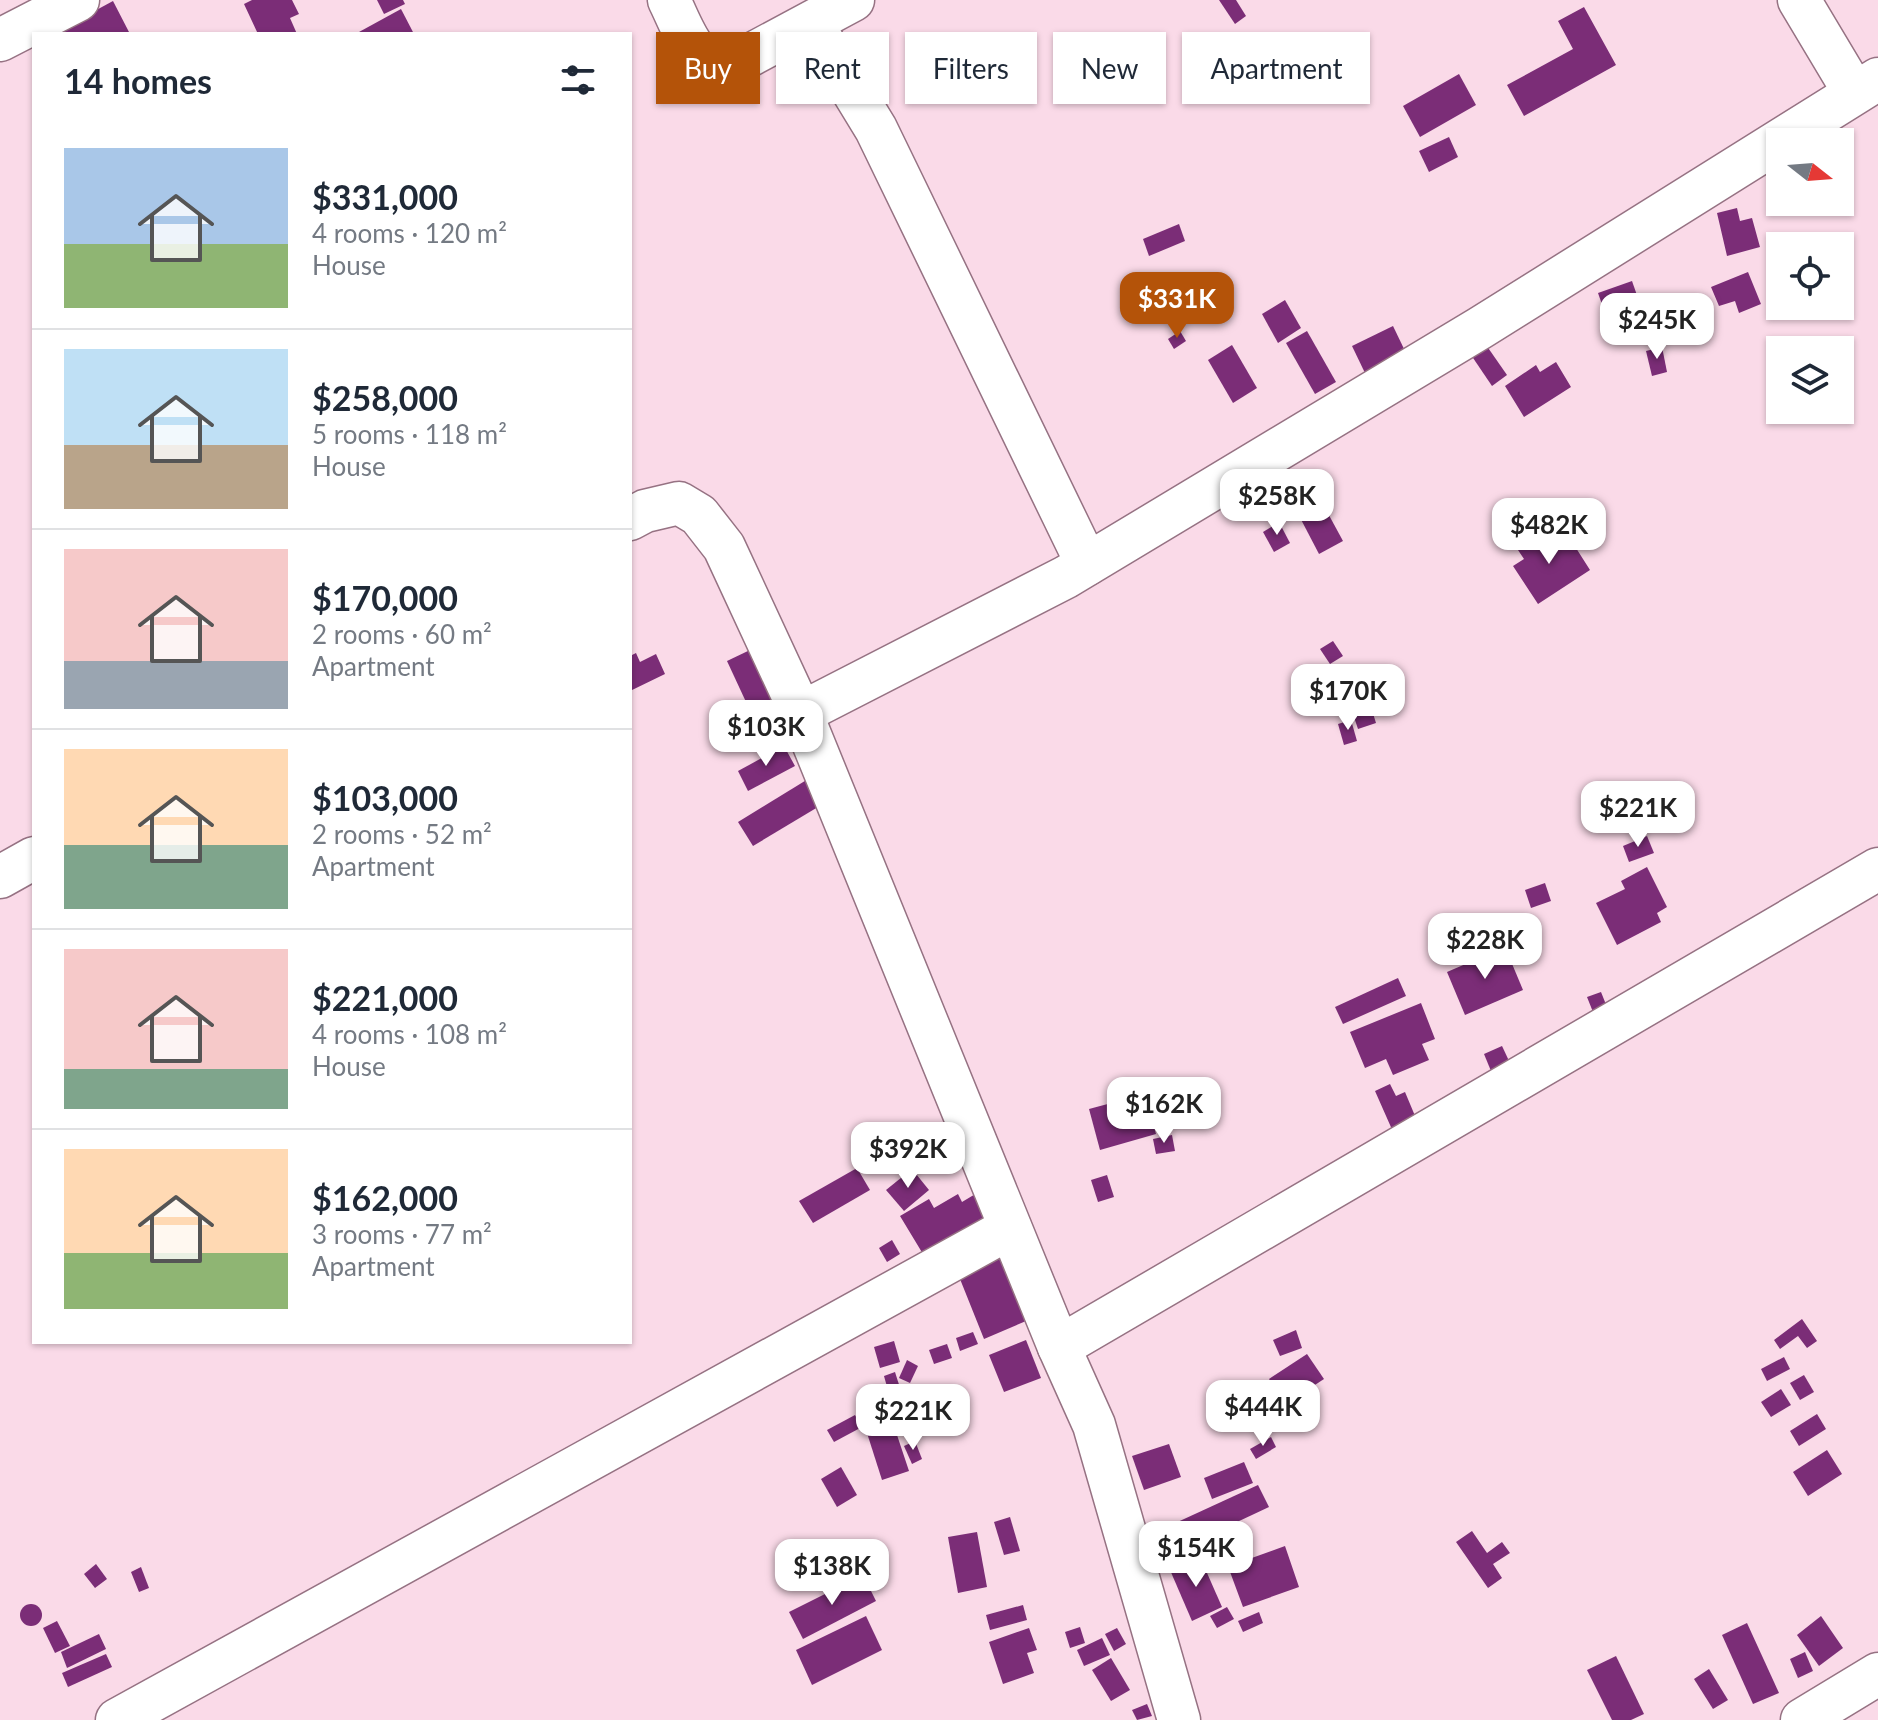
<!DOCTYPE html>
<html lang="en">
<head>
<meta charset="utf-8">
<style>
	body { margin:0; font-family:Lato,sans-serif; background:#f6f6f7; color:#1f2937; height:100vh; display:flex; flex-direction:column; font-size:30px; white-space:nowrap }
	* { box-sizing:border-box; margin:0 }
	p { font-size:26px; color:#747a83 }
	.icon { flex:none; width:44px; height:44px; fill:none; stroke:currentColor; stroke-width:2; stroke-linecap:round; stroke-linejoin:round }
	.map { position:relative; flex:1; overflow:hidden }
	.side { position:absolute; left:32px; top:32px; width:600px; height:1312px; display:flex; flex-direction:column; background:#fff; border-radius:0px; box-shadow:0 2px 6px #0004 }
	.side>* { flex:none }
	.guide { position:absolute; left:656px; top:32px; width:760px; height:72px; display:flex; gap:16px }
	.needle { width:52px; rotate:107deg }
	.buttons { position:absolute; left:1766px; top:128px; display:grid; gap:16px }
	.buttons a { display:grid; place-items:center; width:88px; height:88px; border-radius:0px; background:#fff; box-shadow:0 2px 6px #0004; font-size:40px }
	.price { position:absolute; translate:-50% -68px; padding:0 18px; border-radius:16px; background:#fff; color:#222; font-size:26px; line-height:52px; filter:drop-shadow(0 2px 4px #0008) }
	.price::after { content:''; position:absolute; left:50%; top:48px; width:24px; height:18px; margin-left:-12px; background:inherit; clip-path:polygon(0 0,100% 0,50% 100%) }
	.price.current { background:#b45309; color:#fff }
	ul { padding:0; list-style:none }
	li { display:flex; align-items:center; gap:24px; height:200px; padding:0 32px }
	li+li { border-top:2px solid #e0e1e3 }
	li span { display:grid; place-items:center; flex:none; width:224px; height:160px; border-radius:0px; color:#555 }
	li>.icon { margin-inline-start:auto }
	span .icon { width:96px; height:96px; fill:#fffc; stroke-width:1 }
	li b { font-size:34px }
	h2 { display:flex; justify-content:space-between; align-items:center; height:96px; padding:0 32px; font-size:34px }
	.tag { padding:0 28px; border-radius:0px; background:#fff; box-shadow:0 2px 6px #0004; font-size:28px; line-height:72px }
	.tag.current { background:#b45309; color:#fff }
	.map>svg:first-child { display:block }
</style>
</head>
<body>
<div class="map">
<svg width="1878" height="1720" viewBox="0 0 1878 1720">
	<rect width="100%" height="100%" fill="#fadae8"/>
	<g fill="#7b2d77">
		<polygon points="252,0 292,0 299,14 290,18 297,34 258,34 244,4"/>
		<polygon points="377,0 403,0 405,4 384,14"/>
		<polygon points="1219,0 1236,0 1246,16 1235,24"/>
		<polygon points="113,1 130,34 52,34"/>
		<polygon points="1584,7 1616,65 1524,116 1507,85 1573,49 1558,21"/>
		<polygon points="401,9 414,34 360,34 359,32"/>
		<polygon points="1459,74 1476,105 1420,137 1403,106"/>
		<polygon points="1449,137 1458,157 1429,172 1419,151"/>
		<polygon points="1737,208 1740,221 1752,218 1760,247 1727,256 1717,213"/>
		<polygon points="1179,224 1185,241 1149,256 1143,239"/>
		<polygon points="1748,272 1761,304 1739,313 1735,301 1719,306 1711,287"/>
		<polygon points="1632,281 1646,321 1612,333 1598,293"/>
		<polygon points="1285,300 1301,328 1278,343 1262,314"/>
		<polygon points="1393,326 1406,353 1365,373 1352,346"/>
		<polygon points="1180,331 1186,341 1174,349 1168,339"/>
		<polygon points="1307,331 1336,382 1315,394 1286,343"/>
		<polygon points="1484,342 1507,375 1492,386 1469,352"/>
		<polygon points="1232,345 1257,388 1233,403 1208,360"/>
		<polygon points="1662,347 1667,372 1652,376 1646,351"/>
		<polygon points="1556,362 1571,387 1524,417 1505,386 1536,365 1540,372"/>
		<polygon points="1318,495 1343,541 1319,554 1295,508"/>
		<polygon points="1279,522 1290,543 1274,552 1263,532"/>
		<polygon points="1547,531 1556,545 1569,537 1590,570 1538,604 1513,566 1524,559 1518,550"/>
		<polygon points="1333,641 1343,656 1330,664 1320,649"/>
		<polygon points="750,650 789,735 766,745 727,661"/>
		<polygon points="636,653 640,662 656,654 665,674 630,691 630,656"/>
		<polygon points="1372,710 1376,723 1358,729 1354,717"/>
		<polygon points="1351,720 1357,741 1344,745 1338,724"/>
		<polygon points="784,746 795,766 748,791 738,771"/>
		<polygon points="813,776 828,801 753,846 738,822"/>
		<polygon points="1647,836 1654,853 1629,862 1623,846"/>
		<polygon points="1647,867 1667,907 1657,913 1661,922 1617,945 1596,903 1625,889 1621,881"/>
		<polygon points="1545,883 1551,901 1531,908 1525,890"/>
		<polygon points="1486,914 1494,932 1436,959 1428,940"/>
		<polygon points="1505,947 1523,990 1465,1015 1447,972"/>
		<polygon points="1398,978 1406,996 1343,1024 1335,1007"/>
		<polygon points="1601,992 1607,1007 1593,1012 1587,997"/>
		<polygon points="1421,1003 1435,1039 1422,1044 1429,1060 1393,1075 1386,1059 1365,1068 1350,1032"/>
		<polygon points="1502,1046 1510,1063 1491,1071 1484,1054"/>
		<polygon points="1390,1084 1396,1096 1405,1092 1418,1123 1394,1134 1375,1091"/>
		<polygon points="1172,1090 1177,1105 1162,1110 1157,1095"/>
		<polygon points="1145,1094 1156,1134 1100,1150 1089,1109"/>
		<polygon points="1172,1135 1175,1151 1156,1154 1153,1139"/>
		<polygon points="857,1168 870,1190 813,1223 799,1201"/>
		<polygon points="912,1169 929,1190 904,1211 886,1190"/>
		<polygon points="1107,1175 1114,1197 1098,1202 1091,1180"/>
		<polygon points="982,1190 997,1216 926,1259 900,1216 929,1199 934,1208 958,1194 962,1202"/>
		<polygon points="892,1240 900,1254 887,1262 879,1248"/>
		<polygon points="1000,1256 1026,1321 984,1339 958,1274"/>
		<polygon points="1802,1319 1817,1341 1807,1348 1798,1336 1780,1349 1774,1340"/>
		<polygon points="1296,1330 1302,1348 1280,1356 1273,1340"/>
		<polygon points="973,1332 978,1344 960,1351 956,1338"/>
		<polygon points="1026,1340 1041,1378 1004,1392 989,1355"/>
		<polygon points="894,1341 900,1362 880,1368 874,1347"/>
		<polygon points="947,1344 952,1358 934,1364 929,1350"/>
		<polygon points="1307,1354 1324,1379 1286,1404 1269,1379"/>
		<polygon points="1784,1357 1790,1369 1767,1381 1761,1369"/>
		<polygon points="907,1360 918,1366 910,1383 899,1378"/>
		<polygon points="895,1372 901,1391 889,1394 884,1376"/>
		<polygon points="1804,1375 1814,1392 1800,1400 1790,1383"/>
		<polygon points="1781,1389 1791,1405 1771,1417 1761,1402"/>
		<polygon points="1268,1395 1277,1409 1254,1425 1245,1411"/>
		<polygon points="885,1399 909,1471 882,1480 859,1408"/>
		<polygon points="1817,1414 1826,1429 1799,1446 1790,1431"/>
		<polygon points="855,1415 862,1427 834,1442 827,1430"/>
		<polygon points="1271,1437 1276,1447 1256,1459 1250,1449"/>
		<polygon points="915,1441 922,1459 912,1464 904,1446"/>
		<polygon points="1169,1444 1181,1477 1144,1490 1132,1456"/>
		<polygon points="1827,1450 1842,1474 1808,1496 1793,1472"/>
		<polygon points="1244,1462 1253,1483 1212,1499 1204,1478"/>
		<polygon points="841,1467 857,1495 837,1507 821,1479"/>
		<polygon points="1258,1485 1269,1507 1169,1554 1158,1531"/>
		<polygon points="1010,1517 1020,1551 1004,1555 994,1522"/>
		<polygon points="1472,1531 1487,1553 1502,1542 1510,1553 1493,1564 1502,1578 1488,1588 1456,1542"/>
		<polygon points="977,1532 987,1587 958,1593 948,1537"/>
		<polygon points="1285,1546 1299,1587 1243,1607 1226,1561 1247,1554 1249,1559"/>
		<polygon points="1200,1557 1222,1607 1192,1621 1170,1570"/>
		<polygon points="96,1564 107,1579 95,1588 84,1574"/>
		<polygon points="141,1567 149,1588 139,1592 131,1572"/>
		<polygon points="863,1575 876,1601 803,1639 789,1612"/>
		<circle cx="31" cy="1615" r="11"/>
		<polygon points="1023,1605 1027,1620 990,1630 986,1615"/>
		<polygon points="1227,1607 1234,1619 1217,1628 1210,1616"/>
		<polygon points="1259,1612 1263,1623 1243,1632 1238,1621"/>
		<polygon points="866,1616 882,1650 812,1685 796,1650"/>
		<polygon points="1821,1616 1843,1648 1819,1666 1797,1635"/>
		<polygon points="57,1621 70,1646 55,1653 43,1628"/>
		<polygon points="1747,1623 1779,1693 1753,1704 1722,1635"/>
		<polygon points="1080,1627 1085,1643 1070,1648 1065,1632"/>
		<polygon points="1029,1628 1037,1650 1027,1653 1034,1673 1003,1684 989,1642"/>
		<polygon points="1117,1628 1126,1644 1114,1651 1105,1634"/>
		<polygon points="99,1634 106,1649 67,1668 61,1652"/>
		<polygon points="1102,1638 1110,1655 1084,1666 1077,1650"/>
		<polygon points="1805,1652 1813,1671 1798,1678 1790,1659"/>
		<polygon points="106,1654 112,1667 68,1687 62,1673"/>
		<polygon points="1616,1656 1644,1714 1631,1720 1612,1720 1587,1670"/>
		<polygon points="1111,1658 1130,1690 1111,1701 1092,1670"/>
		<polygon points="1709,1669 1728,1700 1713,1709 1694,1679"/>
		<polygon points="1147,1704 1152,1716 1137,1720 1132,1710"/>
	</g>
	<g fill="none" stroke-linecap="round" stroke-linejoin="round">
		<g stroke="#967283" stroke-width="45">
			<g id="street">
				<path d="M669 0C683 28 692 63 726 68L853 0"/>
				<polyline points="1799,0 1854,92"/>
				<polyline points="812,24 876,129 1087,564"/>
				<polyline points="0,40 78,0"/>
				<polyline points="630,519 645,511 679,503 699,515 724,547 801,713 1059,1347 1094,1425 1179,1720"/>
				<polyline points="801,713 1066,577 1480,328 1878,79"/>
				<polyline points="0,877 34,858"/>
				<polyline points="1059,1347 1878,869"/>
				<polyline points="117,1720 1010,1228"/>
				<polyline points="1802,1720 1878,1674"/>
			</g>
		</g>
		<use href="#street" stroke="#fff" stroke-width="42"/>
	</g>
</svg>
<div class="buttons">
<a><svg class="needle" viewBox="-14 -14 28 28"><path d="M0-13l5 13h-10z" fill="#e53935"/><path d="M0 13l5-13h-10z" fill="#747a83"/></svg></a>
<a><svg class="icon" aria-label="locate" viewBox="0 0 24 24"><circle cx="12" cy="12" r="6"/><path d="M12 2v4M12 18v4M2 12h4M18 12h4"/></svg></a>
<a><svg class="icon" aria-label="layers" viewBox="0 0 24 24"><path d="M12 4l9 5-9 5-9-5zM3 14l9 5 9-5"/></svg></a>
</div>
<b class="price current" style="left:1177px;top:340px">$331K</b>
<b class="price" style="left:1657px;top:361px">$245K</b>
<b class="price" style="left:1277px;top:537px">$258K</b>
<b class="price" style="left:1549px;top:566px">$482K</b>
<b class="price" style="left:1348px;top:732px">$170K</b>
<b class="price" style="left:766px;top:768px">$103K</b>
<b class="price" style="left:1638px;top:849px">$221K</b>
<b class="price" style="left:1485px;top:981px">$228K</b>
<b class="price" style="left:1164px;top:1145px">$162K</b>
<b class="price" style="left:908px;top:1190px">$392K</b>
<b class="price" style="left:1263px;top:1448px">$444K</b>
<b class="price" style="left:913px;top:1452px">$221K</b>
<b class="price" style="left:1196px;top:1589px">$154K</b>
<b class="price" style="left:832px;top:1607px">$138K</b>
<div class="guide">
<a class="tag current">Buy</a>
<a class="tag">Rent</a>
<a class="tag">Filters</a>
<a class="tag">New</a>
<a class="tag">Apartment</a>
</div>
<section class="side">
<h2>14 homes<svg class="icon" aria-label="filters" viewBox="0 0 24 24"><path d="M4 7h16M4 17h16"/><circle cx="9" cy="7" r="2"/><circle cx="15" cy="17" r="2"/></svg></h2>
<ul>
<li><span style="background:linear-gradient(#a9c7e8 60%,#8fb573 0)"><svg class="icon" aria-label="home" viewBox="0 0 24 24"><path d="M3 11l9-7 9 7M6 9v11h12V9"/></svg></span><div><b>$331,000</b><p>4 rooms · 120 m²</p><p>House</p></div></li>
<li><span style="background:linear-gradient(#bfe0f5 60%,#b9a48a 0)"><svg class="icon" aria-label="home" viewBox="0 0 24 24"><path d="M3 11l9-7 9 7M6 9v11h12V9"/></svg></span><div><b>$258,000</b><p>5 rooms · 118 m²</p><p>House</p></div></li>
<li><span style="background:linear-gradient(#f6c9c9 70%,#9aa5b1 0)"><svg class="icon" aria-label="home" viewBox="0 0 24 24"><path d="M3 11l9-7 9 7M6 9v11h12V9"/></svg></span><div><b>$170,000</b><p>2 rooms · 60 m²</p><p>Apartment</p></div></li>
<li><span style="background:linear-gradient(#ffd9b3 60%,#7fa58c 0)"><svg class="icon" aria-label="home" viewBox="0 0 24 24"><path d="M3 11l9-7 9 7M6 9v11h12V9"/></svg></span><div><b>$103,000</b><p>2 rooms · 52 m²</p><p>Apartment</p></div></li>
<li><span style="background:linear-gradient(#f6c9c9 75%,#7fa58c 0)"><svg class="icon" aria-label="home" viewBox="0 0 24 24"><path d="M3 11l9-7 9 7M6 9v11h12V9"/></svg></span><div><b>$221,000</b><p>4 rooms · 108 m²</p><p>House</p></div></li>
<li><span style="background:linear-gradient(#ffd9b3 65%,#8fb573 0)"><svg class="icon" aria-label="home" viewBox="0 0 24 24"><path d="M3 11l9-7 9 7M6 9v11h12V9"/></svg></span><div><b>$162,000</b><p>3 rooms · 77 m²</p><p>Apartment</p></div></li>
</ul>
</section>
</div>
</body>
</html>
